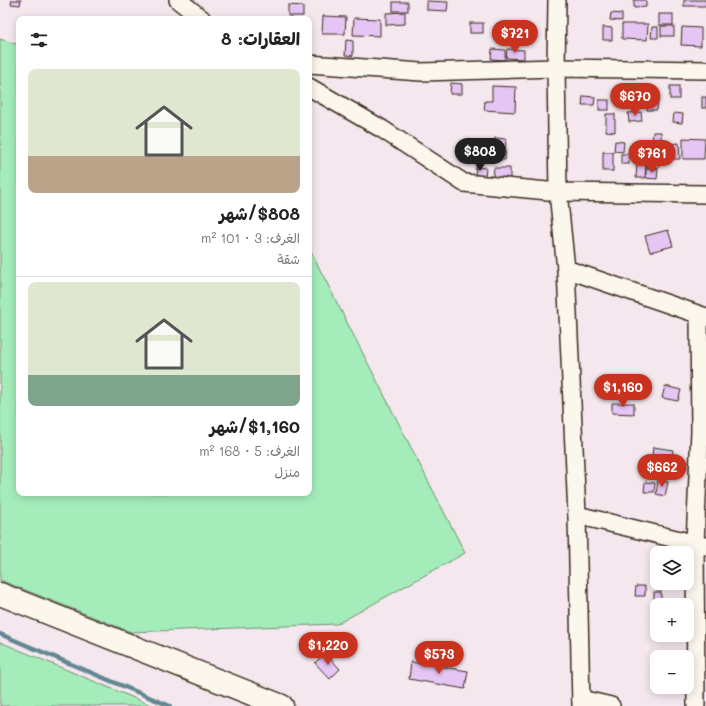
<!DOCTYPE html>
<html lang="ar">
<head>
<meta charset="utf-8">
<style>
	body { margin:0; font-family:Mali,"Playpen Sans Arabic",sans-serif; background:#f6f6f6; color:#222; direction:rtl; height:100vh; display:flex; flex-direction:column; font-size:15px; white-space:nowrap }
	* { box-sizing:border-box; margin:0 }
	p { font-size:13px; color:#767676 }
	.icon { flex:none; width:22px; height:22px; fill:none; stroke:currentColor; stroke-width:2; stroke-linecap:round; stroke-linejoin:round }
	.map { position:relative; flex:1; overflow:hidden; direction:ltr }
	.details { position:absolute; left:16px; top:16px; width:296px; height:480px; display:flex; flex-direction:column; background:#fff; border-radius:8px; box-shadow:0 2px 10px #0003; direction:rtl }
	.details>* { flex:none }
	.tools { position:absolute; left:650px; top:546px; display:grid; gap:8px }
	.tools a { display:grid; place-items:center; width:44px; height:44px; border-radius:8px; background:#fff; box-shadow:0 2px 10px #0003; font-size:20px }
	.price { position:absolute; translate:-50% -34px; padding:0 9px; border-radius:14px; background:#c8321e; color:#fff; font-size:13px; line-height:26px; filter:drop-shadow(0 1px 2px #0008) }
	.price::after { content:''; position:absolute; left:50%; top:24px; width:12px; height:9px; margin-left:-6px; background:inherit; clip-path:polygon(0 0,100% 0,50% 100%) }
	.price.current { background:#222; color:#fff }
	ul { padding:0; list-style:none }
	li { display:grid; align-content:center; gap:8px; height:212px; padding:0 12px }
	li+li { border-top:1px solid #e0e0e0 }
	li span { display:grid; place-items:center; height:124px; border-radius:8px; color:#555 }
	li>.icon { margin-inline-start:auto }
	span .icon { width:72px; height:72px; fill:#fffc; stroke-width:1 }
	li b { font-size:17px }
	h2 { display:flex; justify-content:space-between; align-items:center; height:48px; padding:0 12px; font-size:17px }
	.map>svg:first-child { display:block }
</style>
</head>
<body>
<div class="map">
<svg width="706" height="706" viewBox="0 0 706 706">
	<rect width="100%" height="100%" fill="#f4e8ee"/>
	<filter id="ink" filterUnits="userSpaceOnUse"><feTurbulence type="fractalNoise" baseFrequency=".025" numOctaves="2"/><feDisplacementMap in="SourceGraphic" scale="8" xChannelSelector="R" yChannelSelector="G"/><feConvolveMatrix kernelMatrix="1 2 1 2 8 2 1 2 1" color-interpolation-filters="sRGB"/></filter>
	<g filter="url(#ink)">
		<g fill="#a4edbb" stroke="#708c6c">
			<polygon points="0,39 19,45 19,493 309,493 309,248 465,553 337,624 131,632 0,580"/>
			<polygon points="0,642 153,706 0,706"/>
		</g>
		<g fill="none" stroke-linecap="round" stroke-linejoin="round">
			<polyline stroke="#638792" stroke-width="4.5" points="0,634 170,706"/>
		</g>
		<g fill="#e5c5f3" stroke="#3b2a1e">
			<polygon points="12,0 21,0 20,5 11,4"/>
			<polygon points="634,0 646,0 646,7 634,8"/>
			<rect x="684" y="0" width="22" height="6"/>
			<polygon points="427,1 448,2 447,11 427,10"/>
			<rect x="393" y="2" width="15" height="9"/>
			<polygon points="288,5 303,6 303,16 288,16"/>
			<polygon points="405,12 405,24 386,25 386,13"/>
			<polygon points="611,13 622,14 622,21 610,20"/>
			<rect x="659" y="14" width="14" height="11"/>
			<polygon points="323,16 346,17 345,34 322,34"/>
			<polygon points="354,18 380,19 380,36 353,35"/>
			<rect x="470" y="23" width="13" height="10"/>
			<polygon points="622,24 648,24 647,40 622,39"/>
			<rect x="661" y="26" width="13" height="10"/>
			<polygon points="603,27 612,28 612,40 603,40"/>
			<polygon points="652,27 658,27 658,38 651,38"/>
			<polygon points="682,27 701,28 701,46 681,45"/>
			<polygon points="346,40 353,41 353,56 345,55"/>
			<polygon points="492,49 505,50 505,60 491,59"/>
			<polygon points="507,49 524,50 524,59 506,58"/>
			<polygon points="451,83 462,84 462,94 450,94"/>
			<polygon points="492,86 516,87 515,112 484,110 485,101 492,101"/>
			<rect x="617" y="86" width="8" height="10"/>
			<rect x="670" y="86" width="9" height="13"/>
			<polygon points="640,87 647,87 646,106 639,106"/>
			<polygon points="583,96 595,97 594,105 582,105"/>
			<rect x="702" y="97" width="4" height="11"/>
			<polygon points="647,99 658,99 657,110 647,110"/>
			<rect x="599" y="100" width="10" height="10"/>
			<polygon points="641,112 642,121 629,122 628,113"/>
			<polygon points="674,113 683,114 682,123 673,122"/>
			<polygon points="606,114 615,114 615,132 606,131"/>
			<polygon points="653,132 661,132 661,143 652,143"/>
			<polygon points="495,138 506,139 505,160 482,159 483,144 495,144"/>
			<polygon points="683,138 705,139 704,159 683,159"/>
			<polygon points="615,141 624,142 623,152 614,151"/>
			<polygon points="679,143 680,159 669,159 668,144"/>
			<polygon points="647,145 656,146 655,158 645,157"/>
			<polygon points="630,146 639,147 638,157 630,157"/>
			<rect x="603" y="152" width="10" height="19"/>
			<rect x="621" y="154" width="8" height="10"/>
			<polygon points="660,161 660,167 647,168 647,162"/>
			<polygon points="637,163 646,163 645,178 636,178"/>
			<polygon points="476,167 486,168 485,178 475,177"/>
			<polygon points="494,168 510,168 510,179 493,179"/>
			<polygon points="646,169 658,169 657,179 646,178"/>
			<polygon points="668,230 673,246 650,252 645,236"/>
			<polygon points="665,386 681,390 678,401 662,398"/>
			<polygon points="612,403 634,403 634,414 612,413"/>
			<polygon points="653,447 673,450 672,459 652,457"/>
			<polygon points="658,480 668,482 665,496 656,494"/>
			<polygon points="645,482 655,483 654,492 644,492"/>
			<polygon points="654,553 657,553 657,564 653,564"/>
			<rect x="654" y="564" width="3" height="14"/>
			<polygon points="636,586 645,586 645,596 635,596"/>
			<rect x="654" y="592" width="7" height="12"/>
			<polygon points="325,653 340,669 330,679 315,663"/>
			<polygon points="411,662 468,671 465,689 409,679"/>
			<polygon points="655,673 657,673 657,687 663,687 663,691 654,691"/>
		</g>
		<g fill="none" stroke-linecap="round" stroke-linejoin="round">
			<g stroke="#3b2a1e" stroke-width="20">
				<g id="minor">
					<polyline points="178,0 202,19"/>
					<polyline points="557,0 556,68 558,192 566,269 706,317"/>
					<polyline points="309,64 421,72 556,68 706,70"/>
					<polyline points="309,87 382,129 464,183 558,192 706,194"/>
					<polyline points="566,269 577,515 581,706"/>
					<polyline points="577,515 705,546"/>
					<polyline points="581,699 611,706"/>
					<polyline points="696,706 695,543 700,431 699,315"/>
				</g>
			</g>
			<g stroke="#3b2a1e" stroke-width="25">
				<polyline id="primary" points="0,594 282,706"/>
			</g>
			<use href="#minor" stroke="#fbf7ec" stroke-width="17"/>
			<use href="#primary" stroke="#fbf7ec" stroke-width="22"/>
		</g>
	</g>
</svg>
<div class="tools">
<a><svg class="icon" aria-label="layers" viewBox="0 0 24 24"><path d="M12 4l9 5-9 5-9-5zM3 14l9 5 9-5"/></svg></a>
<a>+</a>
<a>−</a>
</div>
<b class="price" style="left:515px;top:54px">$721</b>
<b class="price" style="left:635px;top:117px">$670</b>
<b class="price current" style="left:480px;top:172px">$808</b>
<b class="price" style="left:652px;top:174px">$761</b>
<b class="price" style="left:623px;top:408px">$1,160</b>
<b class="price" style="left:662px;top:488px">$662</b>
<b class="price" style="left:328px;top:666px">$1,220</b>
<b class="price" style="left:439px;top:675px">$573</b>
<section class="details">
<h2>العقارات: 8<svg class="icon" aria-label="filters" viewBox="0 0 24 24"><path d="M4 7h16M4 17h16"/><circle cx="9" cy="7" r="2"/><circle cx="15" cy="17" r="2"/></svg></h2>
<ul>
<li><span style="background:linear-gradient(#dfe7d0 70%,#b9a48a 0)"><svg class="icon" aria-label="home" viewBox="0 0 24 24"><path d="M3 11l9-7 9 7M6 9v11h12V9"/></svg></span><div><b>$808/شهر</b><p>الغرف: 3 · 101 m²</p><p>شقة</p></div></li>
<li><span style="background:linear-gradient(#dfe7d0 75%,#7fa58c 0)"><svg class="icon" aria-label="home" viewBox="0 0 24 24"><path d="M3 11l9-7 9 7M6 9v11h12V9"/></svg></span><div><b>$1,160/شهر</b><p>الغرف: 5 · 168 m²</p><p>منزل</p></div></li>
</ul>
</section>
</div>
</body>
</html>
